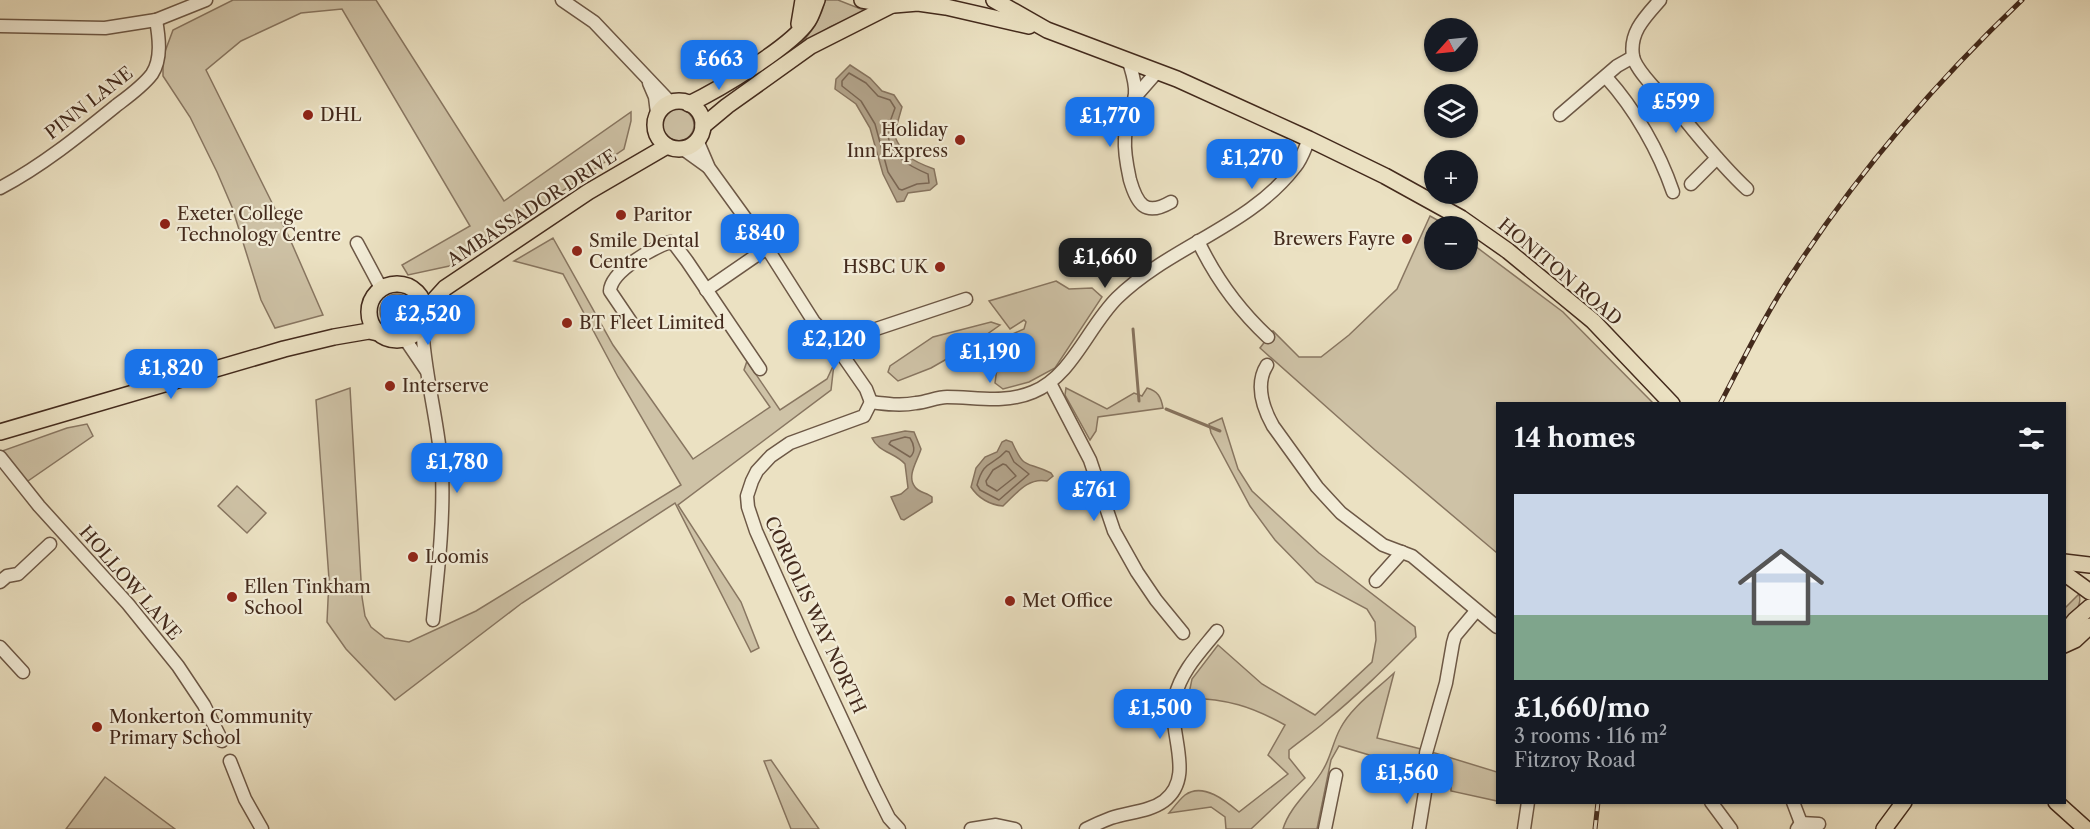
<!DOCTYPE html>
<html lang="en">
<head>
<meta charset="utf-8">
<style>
	body { margin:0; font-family:"Libre Caslon Text",serif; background:#242831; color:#f1f3f6; height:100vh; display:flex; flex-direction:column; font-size:22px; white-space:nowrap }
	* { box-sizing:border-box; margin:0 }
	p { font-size:20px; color:#9ea1a6 }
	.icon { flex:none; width:33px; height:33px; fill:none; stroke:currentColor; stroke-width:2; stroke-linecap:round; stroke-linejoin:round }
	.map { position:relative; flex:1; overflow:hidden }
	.details { position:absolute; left:1496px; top:402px; width:570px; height:402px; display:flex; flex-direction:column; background:#171b24; border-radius:0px; box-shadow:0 2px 4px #0004 }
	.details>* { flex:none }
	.needle { width:39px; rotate:243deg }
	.controls { position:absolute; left:1424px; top:18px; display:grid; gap:12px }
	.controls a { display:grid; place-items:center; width:54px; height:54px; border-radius:50%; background:#171b24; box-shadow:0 2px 4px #0004; font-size:30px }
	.price { position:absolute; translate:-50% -51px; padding:0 14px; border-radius:12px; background:#1a73e8; color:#fff; font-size:20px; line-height:39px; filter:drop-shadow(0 2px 3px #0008) }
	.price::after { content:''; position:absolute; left:50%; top:36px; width:18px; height:14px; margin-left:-9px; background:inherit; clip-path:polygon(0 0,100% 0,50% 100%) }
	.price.active { background:#222; color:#fff }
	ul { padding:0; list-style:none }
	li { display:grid; align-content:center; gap:12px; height:318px; padding:0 18px }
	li+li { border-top:2px solid #363941 }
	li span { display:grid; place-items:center; height:186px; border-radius:0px; color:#555 }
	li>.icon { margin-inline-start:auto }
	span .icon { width:108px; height:108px; fill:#fffc; stroke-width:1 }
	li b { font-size:26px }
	h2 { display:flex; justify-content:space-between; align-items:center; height:72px; padding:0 18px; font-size:26px }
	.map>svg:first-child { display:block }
</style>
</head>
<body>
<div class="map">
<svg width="2090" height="829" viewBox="0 0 2090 829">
	<rect width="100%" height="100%" fill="#ebe1c2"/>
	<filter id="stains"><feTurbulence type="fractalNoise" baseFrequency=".00333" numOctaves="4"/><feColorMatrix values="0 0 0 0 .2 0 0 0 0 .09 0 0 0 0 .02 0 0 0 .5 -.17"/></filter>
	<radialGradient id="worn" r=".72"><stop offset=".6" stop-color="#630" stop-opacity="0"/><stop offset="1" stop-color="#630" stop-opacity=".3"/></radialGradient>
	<g fill="#cec2a6" stroke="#887661" stroke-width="1.5">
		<polygon points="233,0 376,0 504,201 631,112 631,121 624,149 454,265 408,275 402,265 470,226 342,9 301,13 241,41 206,70 289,237 323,315 275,328 261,300 232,207 217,172 190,117 163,76 163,57 173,30"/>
		<path d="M825 0H838L866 11 830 27 799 46C811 32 822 18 825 0Z"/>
		<circle cx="678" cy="125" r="16"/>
		<polygon points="1430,216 1448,226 1434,226 1434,260 1467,260 1467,240 1563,312 1653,403 1497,404 1497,553 1375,450 1260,348 1273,331 1299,357 1321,357 1349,335 1397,289"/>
		<polygon points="553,238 613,345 693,459 770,407 744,370 747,361 780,410 827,379 834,364 831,390 678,505 741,602 759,648 751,652 675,503 522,603 395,700 346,649 327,622 329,579 316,400 350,388 362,597 365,616 371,627 385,638 409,642 476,611 681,485 618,377 563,274 514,261"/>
		<polygon points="1056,281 1069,289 1092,288 1102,297 1055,368 1029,382 1003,389 995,383 998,361 1008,336 1024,329 1026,322 1024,320 1010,329 989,301"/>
		<circle cx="397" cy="311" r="17"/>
		<polygon points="991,322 1000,325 973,344 931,368 898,381 888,372 890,366 933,337"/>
		<path d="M1066 388 1107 409 1134 393 1142 396 1147 388C1158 391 1161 397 1163 408L1098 417 1096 431 1090 440 1065 395Z"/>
		<path d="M1222 418 1238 469 1252 491 1319 553 1415 627 1416 637C1387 666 1358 695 1326 721 1315 731 1301 740 1289 750V758L1305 778 1251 829H1226L1225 817 1211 807 1169 813C1174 807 1179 800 1185 795 1203 782 1226 801 1239 812L1288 774 1268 755 1285 725C1251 706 1227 699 1188 698L1192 679 1218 645 1262 684 1315 715 1372 662 1376 640 1375 622 1367 609 1316 582 1275 540 1250 506 1211 433 1209 424Z"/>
		<polygon points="87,424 93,436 25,483 2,451 67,428"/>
		<polygon points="237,486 266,513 247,533 218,506"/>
		<path d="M2079 594C2083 607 2072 615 2064 624V609Z"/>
		<path d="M1394 673 1377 738 1425 750 1497 772V801L1451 791V783L1419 779 1396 763 1339 746 1331 760 1317 829H1283C1290 805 1313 789 1324 768 1331 756 1333 742 1340 729 1351 707 1376 690 1394 673Z"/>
		<polygon points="771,760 819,829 791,829 764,761"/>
		<polygon points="105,777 175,829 66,829"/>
	</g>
	<g fill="#b2a38a" stroke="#86735e" stroke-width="1.5">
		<path d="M850 65 870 78 882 91 894 95 902 107 894 135C904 157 912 161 934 169L937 184 930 190 908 193 904 201 897 202 883 174 870 128 856 104 835 89 836 79Z"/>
		<path d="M905 431 914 432 921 449C918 460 906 476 915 487 918 492 927 493 932 497V502L904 520 901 519 891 497 901 494 908 488 905 464C896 453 878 452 872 438Z"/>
		<path d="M1006 440 1012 442C1025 471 1025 460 1051 473L1053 476 1047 481C1028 477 1016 494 1003 506 990 505 978 498 971 487L976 468 985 457 997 452 1002 442Z"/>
	</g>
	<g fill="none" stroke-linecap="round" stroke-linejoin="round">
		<g stroke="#7a6653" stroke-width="1.5">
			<path d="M849 73 866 83 878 96 890 100 895 108C892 117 886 128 888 136 891 158 912 167 928 174L929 183 917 184 902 190 899 189 888 172 875 124 861 101 842 86V81Z"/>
			<path d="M905 437 910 438C914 444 916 452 910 457L889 444 891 441Z"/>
			<path d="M1006 451 1009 452 1014 462 1029 474 999 500 980 490 977 485C984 459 992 467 1006 451Z"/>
			<polygon points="1003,464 1006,465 1016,476 997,491 987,485 986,481 993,470"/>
		</g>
		<g stroke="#86735e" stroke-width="3">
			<polyline points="1133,329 1139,401"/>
			<polyline points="1166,409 1220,431"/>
		</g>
		<g stroke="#6d5846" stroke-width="15">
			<g id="minor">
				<polyline points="562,0 594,22 670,102"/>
				<path d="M1660 0C1646 16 1629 32 1633 56 1635 72 1673 107 1685 120 1705 144 1724 168 1747 189"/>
				<polyline points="0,26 105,28 156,20 206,0"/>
				<path d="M1129 62C1132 72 1136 83 1135 94 1133 109 1125 123 1125 139 1124 153 1127 166 1130 180 1137 204 1145 217 1171 202"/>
				<path d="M1606 77C1635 109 1659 151 1673 192"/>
				<polyline points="649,83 655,97 657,113"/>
				<polyline points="1135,97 1156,73"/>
				<polyline points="1560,115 1617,66 1633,57"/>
				<polyline points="697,140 709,168 767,248 814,322 834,343 866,389 871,402"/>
				<polyline points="683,149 708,167"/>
				<polyline points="1691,184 1717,158"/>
				<path d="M0 188C42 166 80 135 117 105 129 96 143 86 152 74 162 59 159 37 156 20"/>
				<path d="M1198 241C1215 277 1239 310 1268 337"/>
				<polyline points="357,243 381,288"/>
				<polyline points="706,290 767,248"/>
				<path d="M631 322 610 291C611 271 653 248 670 242L675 245 687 261 760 369"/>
				<path d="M422 325C424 374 439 423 442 472 444 521 438 571 433 620"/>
				<polyline points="405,339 426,370"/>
				<polyline points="834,343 966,299"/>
				<path d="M1267 365C1255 384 1263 408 1273 426L1317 487 1341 513 1383 545 1412 556 1497 627"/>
				<polyline points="1050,383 1090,460 1114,531 1137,572 1156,600 1183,633"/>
				<path d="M871 402C886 404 901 406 916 403 927 402 937 397 947 397 976 397 1005 404 1033 392 1072 376 1088 327 1117 298 1170 246 1249 227 1295 167 1302 159 1305 148 1309 139"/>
				<polyline points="871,402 864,416 790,443 771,456 757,471 752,481 747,496 748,507 756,531 803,636 873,786 889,818 899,829"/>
				<polyline points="0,457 39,506 128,604 178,666 204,705 222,741"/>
				<polyline points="1376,581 1402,552"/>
				<polyline points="0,582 7,576 18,574 50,544"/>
				<polyline points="0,647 23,672"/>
				<polyline points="1426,753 1446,683 1453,643 1455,636 1476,611"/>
				<polyline points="230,761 245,799 262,829"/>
				<polyline points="1711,802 1731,829"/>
				<polyline points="1793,802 1801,823"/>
				<polyline points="971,829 996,825 1015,829"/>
				<path d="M1086 829C1094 825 1103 821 1111 818 1128 812 1149 812 1164 801 1197 776 1166 730 1175 697 1181 671 1201 651 1217 631"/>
				<polyline points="1325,829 1336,775"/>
				<polyline points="1419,829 1426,786"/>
				<polyline points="1524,829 1528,802"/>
				<polyline points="1797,829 1801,823 1819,824"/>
			</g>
		</g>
		<g stroke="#432a1c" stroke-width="18">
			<g id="major">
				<polyline points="862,0 891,5"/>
				<polyline points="994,0 1047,30 1177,79 1309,139 1385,176 1461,218 1508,251 1593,321 1672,404"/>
				<polyline points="894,5 918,3 946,7 1029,26"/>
				<polyline points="799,24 803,0"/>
				<circle cx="679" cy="125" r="24"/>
				<path d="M689 104C718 90 791 47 808 21 812 15 814 7 817 0"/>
				<polyline points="703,126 727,106 811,46 892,5"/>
				<circle cx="397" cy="312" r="28"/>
				<polyline points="426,309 445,288 588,192 667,146"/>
				<polyline points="0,432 284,349 334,337 369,331 378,333"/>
				<polyline points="2064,562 2090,565"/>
				<polyline points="2064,573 2090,592"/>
				<polyline points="2064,634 2075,620 2090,607"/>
				<polyline points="2064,645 2075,640 2090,626"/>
				<polyline points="2056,802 2086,829"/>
				<polyline points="1884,829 1904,802"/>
			</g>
		</g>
		<use href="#minor" stroke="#f2ecd7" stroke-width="12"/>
		<use href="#major" stroke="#ebe1c2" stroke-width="15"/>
		<g stroke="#432a1c" stroke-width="5">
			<g id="rail">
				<path d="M1720 404C1744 358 1767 311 1796 268 1860 170 1937 81 2022 0"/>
				<polyline points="1595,829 1598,802"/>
			</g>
		</g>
		<use href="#rail" stroke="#f2ecd7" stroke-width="3" stroke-dasharray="9" stroke-linecap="butt"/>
	</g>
	<g fill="#8f2418" stroke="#f2ecd7" stroke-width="2">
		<circle cx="308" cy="115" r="6"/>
		<circle cx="960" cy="140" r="6"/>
		<circle cx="621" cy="215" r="6"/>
		<circle cx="165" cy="224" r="6"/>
		<circle cx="1407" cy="239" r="6"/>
		<circle cx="577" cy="251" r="6"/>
		<circle cx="940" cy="267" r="6"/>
		<circle cx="567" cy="323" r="6"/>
		<circle cx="390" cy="386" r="6"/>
		<circle cx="413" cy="557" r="6"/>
		<circle cx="232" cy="597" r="6"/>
		<circle cx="1010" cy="601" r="6"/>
		<circle cx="97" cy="727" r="6"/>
	</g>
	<g text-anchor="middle" stroke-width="4.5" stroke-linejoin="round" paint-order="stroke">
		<g font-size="18" fill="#432a1c" stroke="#f2ecd7">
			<text transform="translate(89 103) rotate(-38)" y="6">PINN LANE</text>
			<text transform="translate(532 208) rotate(-33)" y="6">AMBASSADOR DRIVE</text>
			<text transform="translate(1560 272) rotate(40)" y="6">HONITON ROAD</text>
			<text transform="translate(130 583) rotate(49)" y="6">HOLLOW LANE</text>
			<text transform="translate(815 615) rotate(65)" y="6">CORIOLIS WAY NORTH</text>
		</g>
		<g font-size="18" fill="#432a1c" stroke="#f2ecd7" text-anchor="start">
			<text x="320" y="121">DHL</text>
			<text x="948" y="136" text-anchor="end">Holiday<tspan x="948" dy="21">Inn Express</tspan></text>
			<text x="177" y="220">Exeter College<tspan x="177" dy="21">Technology Centre</tspan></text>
			<text x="633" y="221">Paritor</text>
			<text x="1395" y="245" text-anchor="end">Brewers Fayre</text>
			<text x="589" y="247">Smile Dental<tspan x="589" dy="21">Centre</tspan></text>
			<text x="928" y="273" text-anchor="end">HSBC UK</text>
			<text x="579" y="329">BT Fleet Limited</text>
			<text x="402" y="392">Interserve</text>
			<text x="425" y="563">Loomis</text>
			<text x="244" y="593">Ellen Tinkham<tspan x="244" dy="21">School</tspan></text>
			<text x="1022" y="607">Met Office</text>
			<text x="109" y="723">Monkerton Community<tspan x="109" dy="21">Primary School</tspan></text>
		</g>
	</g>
	<rect width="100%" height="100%" filter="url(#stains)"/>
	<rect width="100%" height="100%" fill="url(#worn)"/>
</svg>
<div class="controls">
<a><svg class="needle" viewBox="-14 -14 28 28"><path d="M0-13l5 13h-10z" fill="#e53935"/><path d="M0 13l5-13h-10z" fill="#9ea1a6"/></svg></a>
<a><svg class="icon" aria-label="layers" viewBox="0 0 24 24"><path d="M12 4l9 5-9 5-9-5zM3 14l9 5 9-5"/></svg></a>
<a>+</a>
<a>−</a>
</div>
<b class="price" style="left:719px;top:91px">£663</b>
<b class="price" style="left:1676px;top:134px">£599</b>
<b class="price" style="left:1110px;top:148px">£1,770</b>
<b class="price" style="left:1252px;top:190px">£1,270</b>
<b class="price" style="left:760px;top:265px">£840</b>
<b class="price active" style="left:1105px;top:289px">£1,660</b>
<b class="price" style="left:428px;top:346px">£2,520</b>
<b class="price" style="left:834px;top:371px">£2,120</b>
<b class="price" style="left:990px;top:384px">£1,190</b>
<b class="price" style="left:171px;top:400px">£1,820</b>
<b class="price" style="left:457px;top:494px">£1,780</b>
<b class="price" style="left:1094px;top:522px">£761</b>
<b class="price" style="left:1160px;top:740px">£1,500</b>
<b class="price" style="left:1407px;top:805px">£1,560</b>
<section class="details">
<h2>14 homes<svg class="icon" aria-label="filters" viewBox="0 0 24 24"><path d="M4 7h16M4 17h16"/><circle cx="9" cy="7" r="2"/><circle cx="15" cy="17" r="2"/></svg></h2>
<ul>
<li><span style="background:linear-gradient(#c9d6e8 65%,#7fa58c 0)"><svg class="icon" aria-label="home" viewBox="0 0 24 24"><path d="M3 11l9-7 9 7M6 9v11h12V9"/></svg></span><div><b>£1,660/mo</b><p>3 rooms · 116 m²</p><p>Fitzroy Road</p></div></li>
</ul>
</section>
</div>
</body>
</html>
